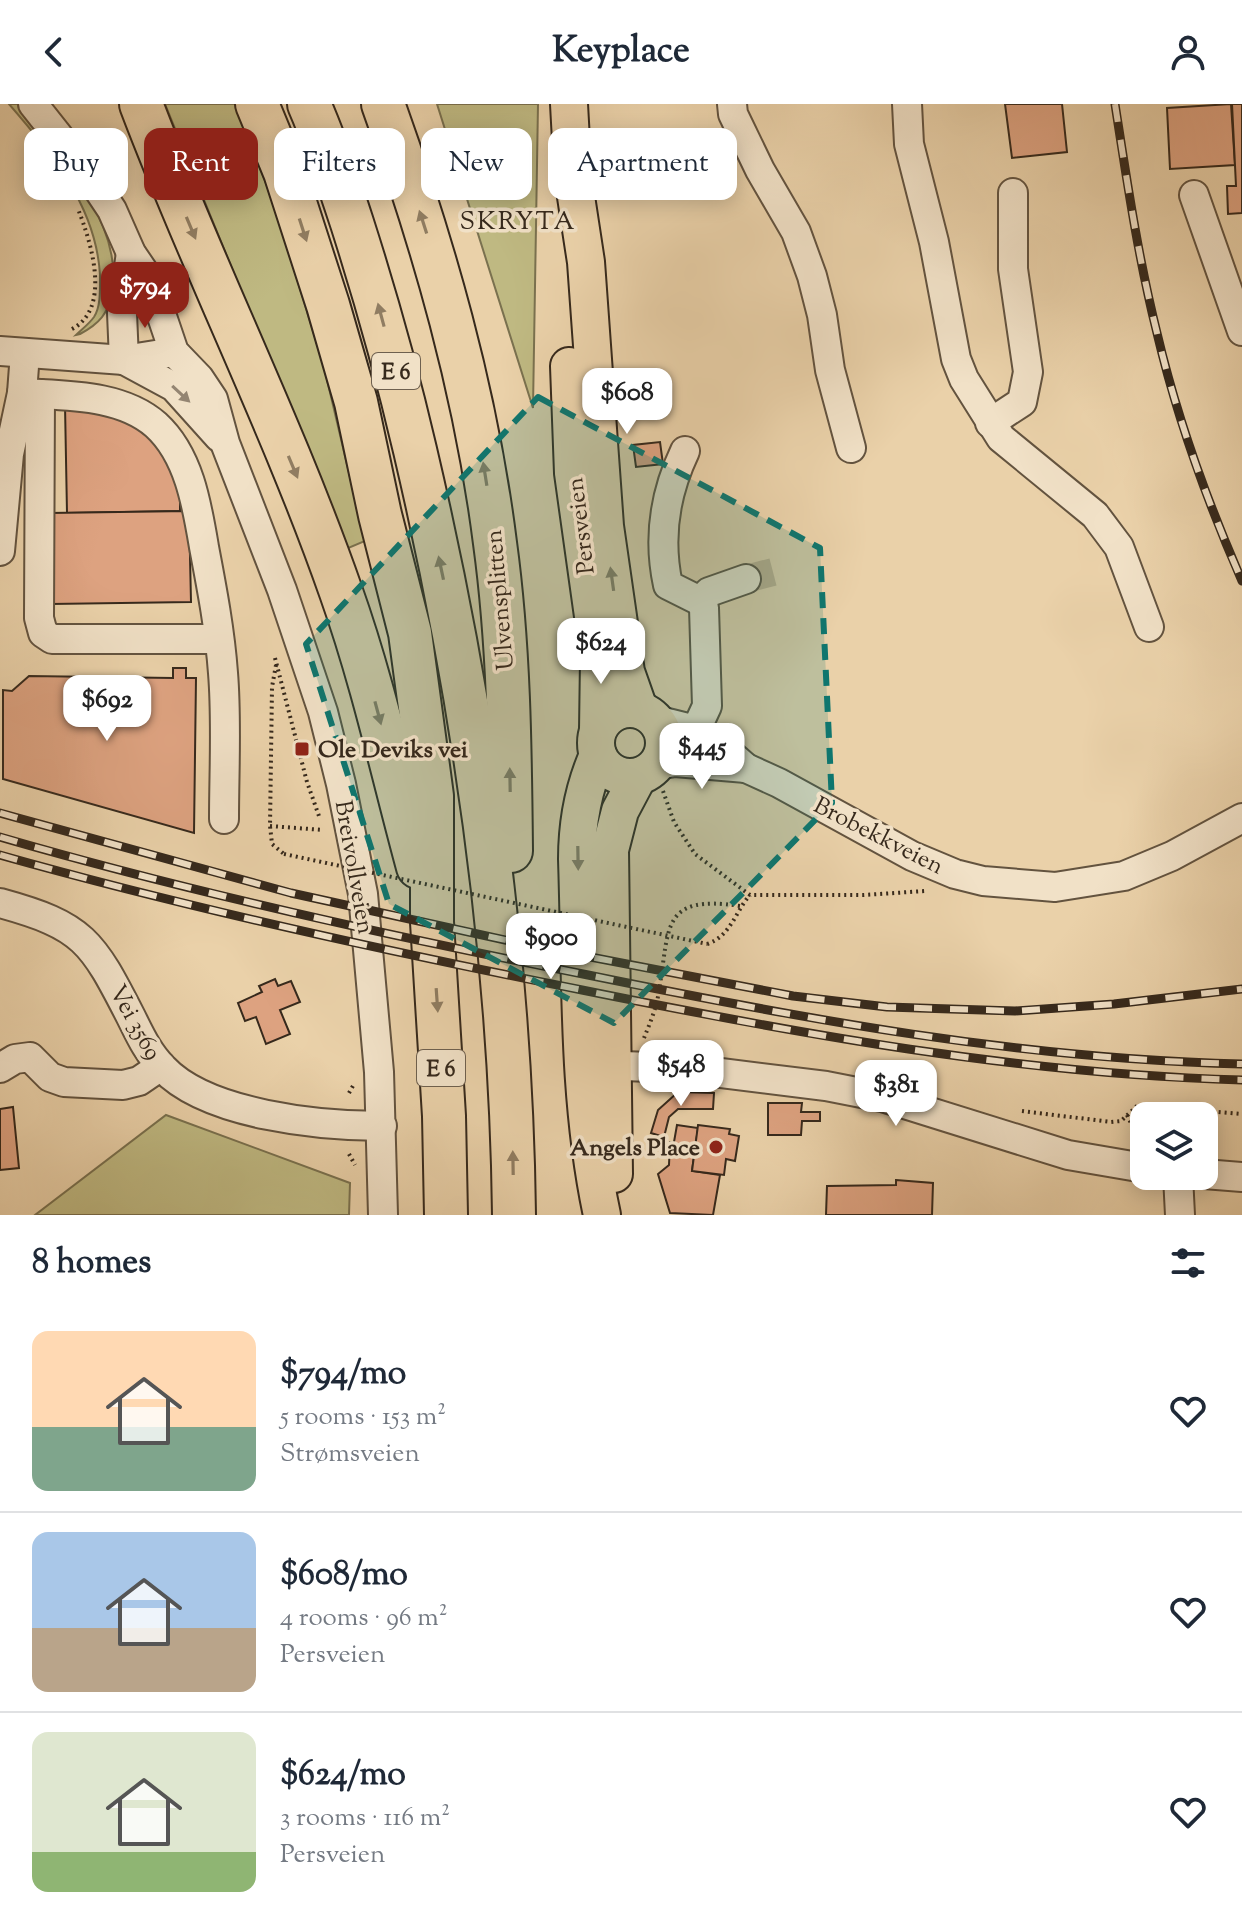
<!DOCTYPE html>
<html lang="en">
<head>
<meta charset="utf-8">
<style>
	body { margin:0; font-family:"Sorts Mill Goudy",serif; background:#f6f6f7; color:#1f2937; height:100vh; display:flex; flex-direction:column; font-size:30px; white-space:nowrap }
	* { box-sizing:border-box; margin:0 }
	p { font-size:26px; color:#747a83 }
	.icon { flex:none; width:44px; height:44px; fill:none; stroke:currentColor; stroke-width:2; stroke-linecap:round; stroke-linejoin:round }
	.map { position:relative; height:1111px; overflow:hidden }
	.details { display:flex; flex-direction:column; background:#fff; flex:1 }
	.details>* { flex:none }
	.guide { position:absolute; left:24px; top:24px; width:800px; height:72px; display:flex; gap:16px }
	.buttons { position:absolute; left:1130px; top:998px; display:grid; gap:16px }
	.buttons a { display:grid; place-items:center; width:88px; height:88px; border-radius:16px; background:#fff; box-shadow:0 4px 20px #0003; font-size:40px }
	.price { position:absolute; translate:-50% -68px; padding:0 18px; border-radius:16px; background:#fff; color:#222; font-size:26px; line-height:52px; filter:drop-shadow(0 2px 4px #0008) }
	.price::after { content:''; position:absolute; left:50%; top:48px; width:24px; height:18px; margin-left:-12px; background:inherit; clip-path:polygon(0 0,100% 0,50% 100%) }
	.price.on { background:#8f2418; color:#fff }
	ul { padding:0; list-style:none }
	li { display:flex; align-items:center; gap:24px; height:200px; padding:0 32px }
	li+li { border-top:2px solid #e0e1e3 }
	li span { display:grid; place-items:center; flex:none; width:224px; height:160px; border-radius:16px; color:#555 }
	li>.icon { margin-inline-start:auto }
	span .icon { width:96px; height:96px; fill:#fffc; stroke-width:1 }
	li b { font-size:34px }
	h2 { display:flex; justify-content:space-between; align-items:center; height:96px; padding:0 32px; font-size:34px }
	.tag { padding:0 28px; border-radius:16px; background:#fff; box-shadow:0 4px 20px #0003; font-size:28px; line-height:72px }
	.tag.on { background:#8f2418; color:#fff }
	header { display:flex; justify-content:space-between; align-items:center; height:104px; padding:0 32px; background:#fff; font-size:36px; font-weight:800 }
	.map>svg:first-child { display:block }
</style>
</head>
<body>
<header><svg class="icon" aria-label="back" viewBox="0 0 24 24"><path d="M15 5l-7 7 7 7"/></svg>Keyplace<svg class="icon" aria-label="person" viewBox="0 0 24 24"><circle cx="12" cy="8" r="4"/><path d="M4 21q1-7 8-7t8 7"/></svg></header>
<div class="map">
<svg width="1242" height="1111" viewBox="0 0 1242 1111">
	<rect width="100%" height="100%" fill="#ead1a9"/>
	<filter id="stains"><feTurbulence type="fractalNoise" baseFrequency=".0025" numOctaves="4"/><feColorMatrix values="0 0 0 0 .2 0 0 0 0 .09 0 0 0 0 .02 0 0 0 .5 -.17"/></filter>
	<radialGradient id="worn" r=".72"><stop offset=".6" stop-color="#630" stop-opacity="0"/><stop offset="1" stop-color="#630" stop-opacity=".3"/></radialGradient>
	<g fill="#bfb982" stroke="#7a714f" stroke-width="2">
		<path d="M9 0H18C59 49 124 120 112 188 109 209 99 220 80 230L76 231C82 225 89 220 94 213 101 202 100 185 100 171 96 102 52 50 9 0Z"/>
		<polygon points="165,0 235,0 274,100 324,263 365,437 346,445"/>
		<polygon points="437,0 538,0 533,304"/>
		<polygon points="166,1011 350,1079 349,1111 35,1111"/>
	</g>
	<g fill="#dda280" stroke="#36291c" stroke-width="2">
		<polygon points="1005,0 1062,0 1067,48 1012,54"/>
		<polygon points="1231,0 1235,61 1170,65 1167,4"/>
		<polygon points="1232,0 1242,0 1242,109 1228,110 1227,82 1236,82"/>
		<polygon points="65,301 129,316 153,336 167,355 180,389 180,407 67,409"/>
		<polygon points="660,338 663,360 636,363 633,341"/>
		<polygon points="189,407 191,498 51,500 49,409"/>
		<polygon points="173,564 186,564 186,574 196,574 194,729 3,675 3,586 12,587 29,572 173,574"/>
		<polygon points="275,875 278,882 291,877 300,898 280,906 290,930 266,940 256,913 245,917 238,899 262,888 259,882"/>
		<polygon points="678,988 714,989 713,1005 678,1005 669,1013 664,1033 651,1029 658,1006"/>
		<polygon points="768,999 802,999 801,1008 820,1008 820,1017 802,1017 801,1031 768,1031"/>
		<polygon points="13,1003 19,1064 0,1066 0,1005"/>
		<polygon points="677,1021 698,1024 692,1067 720,1071 713,1111 670,1109 658,1070 669,1061 670,1038 674,1038"/>
		<polygon points="698,1021 730,1025 729,1030 739,1032 735,1057 726,1055 724,1071 692,1067"/>
		<polygon points="896,1076 933,1079 932,1111 826,1111 827,1082 896,1081"/>
	</g>
	<g fill="none" stroke-linecap="round" stroke-linejoin="round">
		<polyline stroke="#c6af8d" stroke-width="28" stroke-dasharray="28 14" stroke-linecap="butt" points="746,475 773,468"/>
		<g stroke="#63533f" stroke-width="32">
			<g id="minor">
				<polyline points="33,0 86,67 112,106 131,149 150,177 174,248 199,274 213,295 225,339 282,486 323,608 341,680 363,790 379,968 383,1111"/>
				<polyline points="732,0 733,10 760,66 796,128 812,172 822,211 830,266 851,344"/>
				<polyline points="907,0 909,40 934,138 956,255 964,275 1001,334 1095,411 1119,443 1149,523"/>
				<polyline points="1194,91 1242,227"/>
				<polyline points="0,247 124,256 174,248"/>
				<polyline points="124,256 174,283 219,333"/>
				<polyline points="124,256 122,209 131,149"/>
				<path d="M22 289C66 292 121 290 156 321 189 351 197 401 204 443 212 485 220 527 223 569 227 617 224 667 224 715"/>
				<polyline points="40,290 39,514 43,529 52,535 219,535"/>
				<polyline points="990,319 1022,298 1028,268 1013,165 1013,89"/>
				<path d="M685 347C665 389 658 435 668 481L700 497 704 504 707 602 695 628"/>
				<polyline points="0,447 9,350 22,289 25,249"/>
				<polyline points="700,497 709,488 746,475"/>
				<polyline points="656,616 688,624 721,642 746,664 779,679 912,752 955,770 983,777 1055,783 1124,772 1172,752 1242,714"/>
				<polyline points="657,661 675,658 746,664"/>
				<path d="M0 799C84 822 92 837 131 913 140 931 148 949 163 964 207 1011 320 1022 382 1022"/>
				<polyline points="593,961 681,964 826,982 882,993 1068,1051 1144,1064"/>
				<polyline points="0,964 15,955 30,953 50,973 64,978 123,981 139,977 161,962"/>
				<polyline points="1204,1070 1242,1073"/>
				<polyline points="1178,1072 1180,1111"/>
			</g>
		</g>
		<g stroke="#36291c" stroke-width="40">
			<g id="major">
				<polyline points="569,0 573,73 586,158 605,422 626,568 639,605"/>
				<polyline points="569,262 573,369 599,555 598,626"/>
				<circle cx="630" cy="639" r="34"/>
				<path d="M598 651C583 685 577 719 577 755 581 873 577 995 602 1111"/>
				<polyline points="614,1070 610,746 620,707 638,673"/>
			</g>
		</g>
		<g stroke="#36291c" stroke-width="46">
			<g id="highway">
				<path d="M141 0C203 164 283 322 341 488 373 578 393 671 418 763"/>
				<polyline points="257,0 285,68 328,201 356,298 380,411 410,529 432,692 432,818 444,1012 446,1111"/>
				<path d="M309 0C326 39 339 79 352 119 376 194 397 269 415 346 474 597 511 853 514 1111"/>
				<path d="M383 0C434 142 476 288 495 439 509 541 510 644 511 747"/>
			</g>
		</g>
		<g stroke="#36291c" stroke-width="4" stroke-dasharray="2 4" stroke-linecap="butt">
			<path d="M72 225C112 204 91 138 78 105"/>
			<polyline points="275,554 307,678 320,715"/>
			<polyline points="276,561 272,583 270,722 272,740 284,750"/>
			<polyline points="663,687 674,718 695,750 750,791 864,791 925,787"/>
			<polyline points="270,722 323,726"/>
			<path d="M707 840C731 832 735 808 750 791"/>
			<path d="M644 934C650 919 657 903 659 886 670 824 660 790 740 802"/>
			<polyline points="349,989 354,980"/>
			<polyline points="1022,1007 1111,1018 1121,1017 1138,1001 1242,1010"/>
			<polyline points="1127,1011 1140,1038"/>
			<polyline points="349,1050 355,1061"/>
		</g>
		<use href="#minor" stroke="#f1e1c7" stroke-width="28"/>
		<use href="#major" stroke="#ead1a9" stroke-width="36"/>
		<use href="#highway" stroke="#ead1a9" stroke-width="42"/>
		<g stroke="#36291c" stroke-width="9">
			<g id="rail">
				<path d="M1115 0C1127 77 1138 153 1157 229 1177 314 1207 397 1242 477"/>
				<polyline points="0,709 291,789 528,841 793,892 887,903 1015,907 1114,900 1242,885"/>
				<path d="M0 733C193 789 391 832 588 871 804 915 1020 955 1242 960"/>
				<path d="M0 751C192 805 387 847 582 886 800 930 1019 970 1242 976"/>
			</g>
		</g>
		<use href="#rail" stroke="#f1e1c7" stroke-width="6" stroke-dasharray="18" stroke-linecap="butt"/>
		<polyline stroke="#36291c" stroke-width="4" stroke-dasharray="2 4" stroke-linecap="butt" points="284,750 707,840"/>
	</g>
	<defs><path id="oneway-solid" d="M-6-.8H1V-3.2L6.5 0L1 3.2V.8H-6Z" transform="scale(2)"/></defs>
	<g fill="#907d62">
		<use href="#oneway-solid" transform="translate(423 118) rotate(-108)"/>
		<use href="#oneway-solid" transform="translate(191 124) rotate(67)"/>
		<use href="#oneway-solid" transform="translate(303 126) rotate(72)"/>
		<use href="#oneway-solid" transform="translate(381 211) rotate(-105)"/>
		<use href="#oneway-solid" transform="translate(293 363) rotate(67)"/>
		<use href="#oneway-solid" transform="translate(485 370) rotate(-99)"/>
		<use href="#oneway-solid" transform="translate(441 464) rotate(-102)"/>
		<use href="#oneway-solid" transform="translate(612 475) rotate(-98)"/>
		<use href="#oneway-solid" transform="translate(378 609) rotate(75)"/>
		<use href="#oneway-solid" transform="translate(510 676) rotate(-91)"/>
		<use href="#oneway-solid" transform="translate(578 754) rotate(89)"/>
		<use href="#oneway-solid" transform="translate(437 896) rotate(86)"/>
		<use href="#oneway-solid" transform="translate(513 1059) rotate(-91)"/>
	</g>
	<use fill="#948572" href="#oneway-solid" transform="translate(181 290) rotate(43)"/>
	<path fill="#0f766e" fill-opacity="0.2" stroke="#0f766e" stroke-width="6" stroke-dasharray="16 10" stroke-linejoin="round" d="M538 293 820 444 832 699 614 919 389 800 306 540Z"/>
	<g fill="#8f2418" stroke="#f1e1c7" stroke-width="3">
		<rect x="294" y="637" width="16" height="16" rx="4"/>
		<circle cx="716" cy="1043" r="8"/>
	</g>
	<g text-anchor="middle" stroke-width="7" stroke-linejoin="round" paint-order="stroke">
		<g fill="#f1e1c7" stroke="#6e604f" stroke-width="2">
			<rect x="372" y="249" width="48" height="36" rx="6"/>
			<rect x="417" y="946" width="48" height="36" rx="6"/>
		</g>
		<g font-size="22" font-weight="bold" fill="#36291c">
			<text x="396" y="275">E 6</text>
			<text x="441" y="972">E 6</text>
		</g>
		<g font-size="24" fill="#36291c" stroke="#f1e1c7">
			<text transform="translate(580 422) rotate(-97)" y="8">Persveien</text>
			<text transform="translate(499 496) rotate(-95)" y="8">Ulvensplitten</text>
			<text transform="translate(879 731) rotate(27)" y="8">Brobekkveien</text>
			<text transform="translate(355 763) rotate(80)" y="8">Breivollveien</text>
			<text transform="translate(136 918) rotate(61)" y="8">Vei 3569</text>
		</g>
		<g font-size="24" font-weight="bold" fill="#36291c" stroke="#f1e1c7" text-anchor="start">
			<text x="318" y="653">Ole Deviks vei</text>
			<text x="700" y="1051" text-anchor="end">Angels Place</text>
		</g>
		<g font-size="26" letter-spacing="2" fill="#36291c" stroke="#f1e1c7">
			<text x="518" y="125">SKRYTA</text>
		</g>
	</g>
	<rect width="100%" height="100%" filter="url(#stains)"/>
	<rect width="100%" height="100%" fill="url(#worn)"/>
</svg>
<div class="buttons">
<a><svg class="icon" aria-label="layers" viewBox="0 0 24 24"><path d="M12 4l9 5-9 5-9-5zM3 14l9 5 9-5"/></svg></a>
</div>
<b class="price on" style="left:145px;top:226px">$794</b>
<b class="price" style="left:627px;top:332px">$608</b>
<b class="price" style="left:601px;top:582px">$624</b>
<b class="price" style="left:107px;top:639px">$692</b>
<b class="price" style="left:702px;top:687px">$445</b>
<b class="price" style="left:551px;top:877px">$900</b>
<b class="price" style="left:681px;top:1004px">$548</b>
<b class="price" style="left:896px;top:1024px">$381</b>
<div class="guide">
<a class="tag">Buy</a>
<a class="tag on">Rent</a>
<a class="tag">Filters</a>
<a class="tag">New</a>
<a class="tag">Apartment</a>
</div>
</div>
<section class="details">
<h2>8 homes<svg class="icon" aria-label="filters" viewBox="0 0 24 24"><path d="M4 7h16M4 17h16"/><circle cx="9" cy="7" r="2"/><circle cx="15" cy="17" r="2"/></svg></h2>
<ul>
<li><span style="background:linear-gradient(#ffd9b3 60%,#7fa58c 0)"><svg class="icon" aria-label="home" viewBox="0 0 24 24"><path d="M3 11l9-7 9 7M6 9v11h12V9"/></svg></span><div><b>$794/mo</b><p>5 rooms · 153 m²</p><p>Strømsveien</p></div><svg class="icon" aria-label="heart" viewBox="0 0 24 24"><path d="M12 20l-8-8c-3-5 5-10 8-4 3-6 11-1 8 4z"/></svg></li>
<li><span style="background:linear-gradient(#a9c7e8 60%,#b9a48a 0)"><svg class="icon" aria-label="home" viewBox="0 0 24 24"><path d="M3 11l9-7 9 7M6 9v11h12V9"/></svg></span><div><b>$608/mo</b><p>4 rooms · 96 m²</p><p>Persveien</p></div><svg class="icon" aria-label="heart" viewBox="0 0 24 24"><path d="M12 20l-8-8c-3-5 5-10 8-4 3-6 11-1 8 4z"/></svg></li>
<li><span style="background:linear-gradient(#dfe7d0 75%,#8fb573 0)"><svg class="icon" aria-label="home" viewBox="0 0 24 24"><path d="M3 11l9-7 9 7M6 9v11h12V9"/></svg></span><div><b>$624/mo</b><p>3 rooms · 116 m²</p><p>Persveien</p></div><svg class="icon" aria-label="heart" viewBox="0 0 24 24"><path d="M12 20l-8-8c-3-5 5-10 8-4 3-6 11-1 8 4z"/></svg></li>
</ul>
</section>
</body>
</html>
